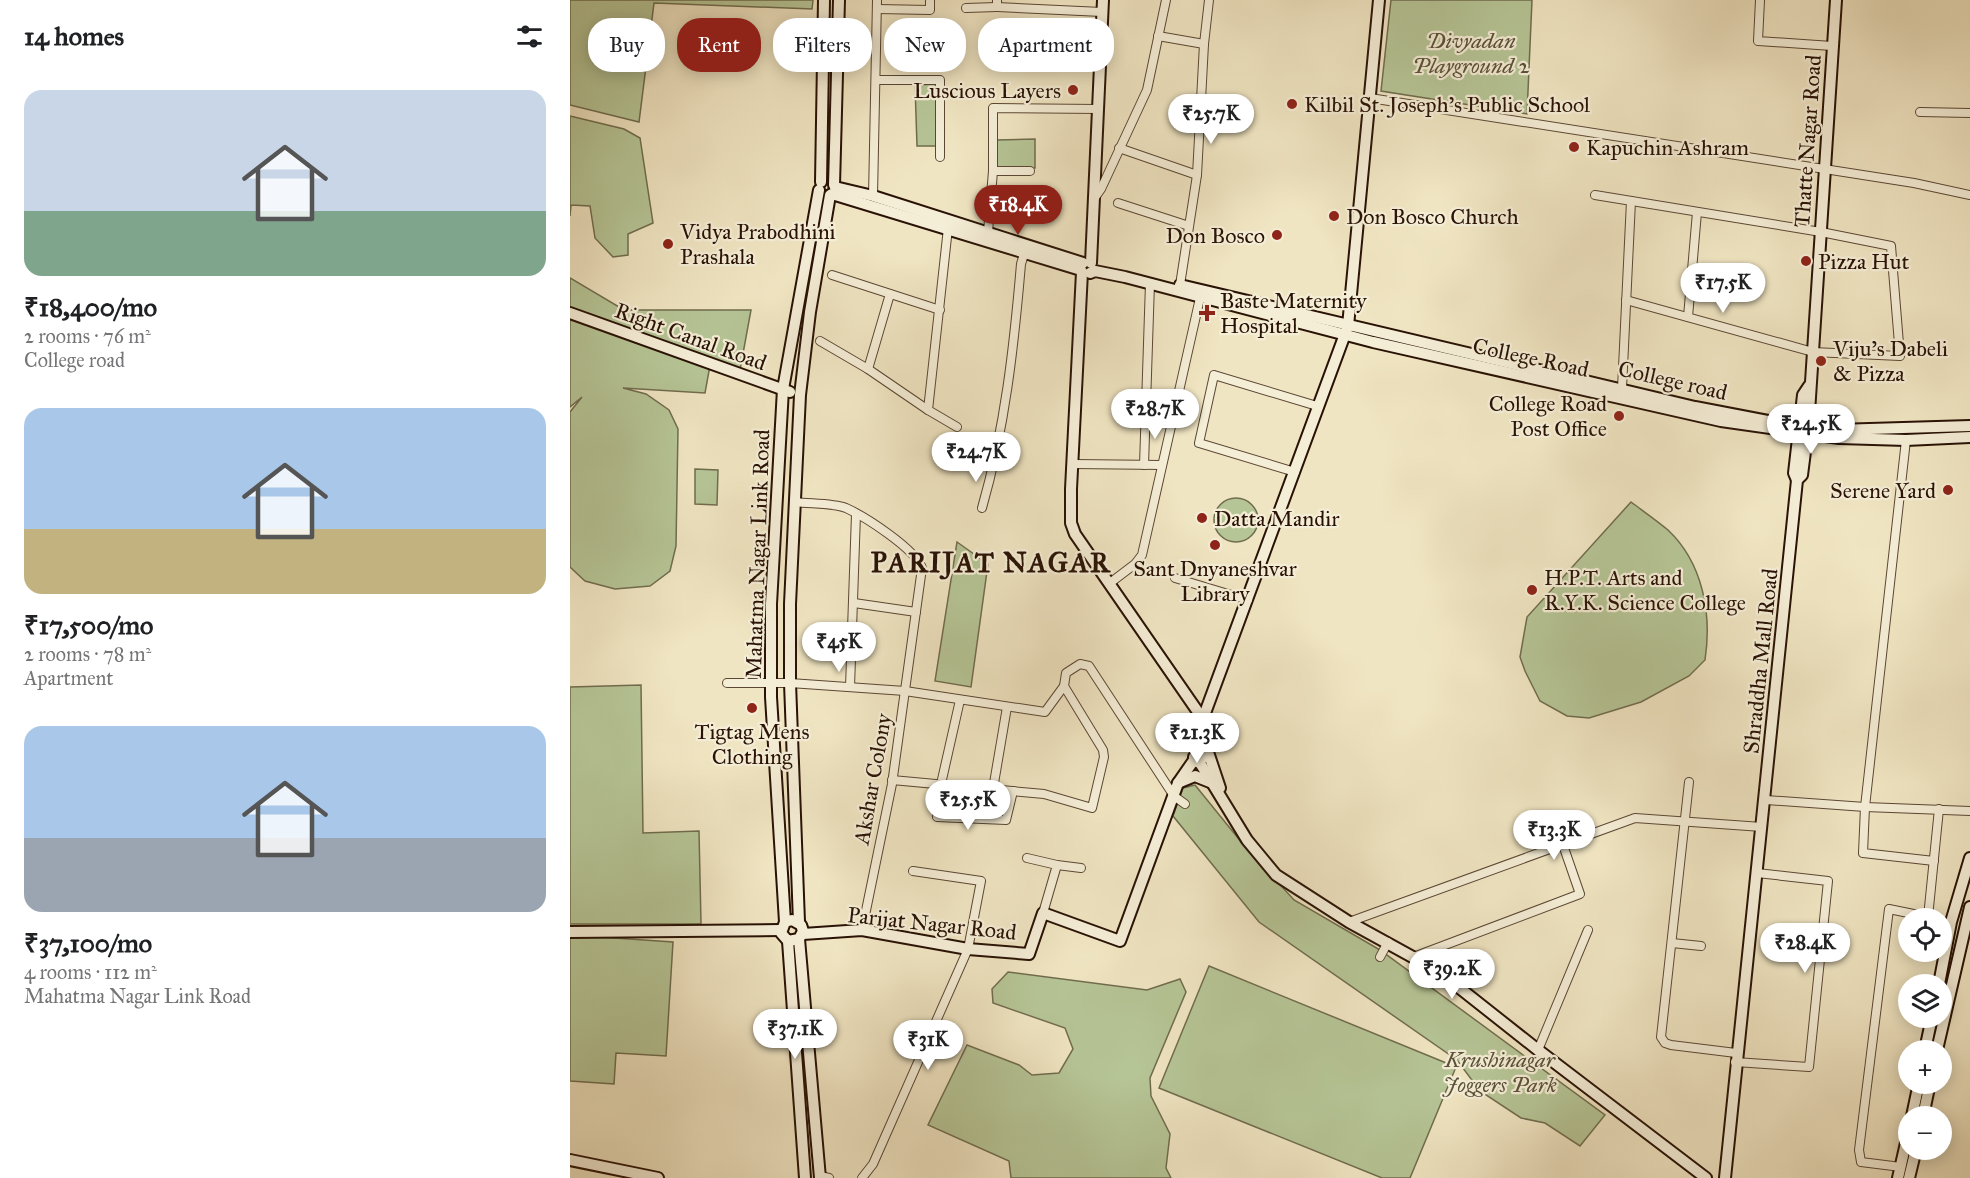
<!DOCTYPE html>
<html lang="en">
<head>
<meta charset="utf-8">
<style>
	body { margin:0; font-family:"IM FELL Great Primer",serif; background:#f2f2f2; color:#202124; height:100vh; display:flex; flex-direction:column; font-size:22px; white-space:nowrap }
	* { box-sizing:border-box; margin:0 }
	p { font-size:20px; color:#757577 }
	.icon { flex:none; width:33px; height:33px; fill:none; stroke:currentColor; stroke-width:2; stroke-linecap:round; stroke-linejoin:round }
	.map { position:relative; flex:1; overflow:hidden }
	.side { display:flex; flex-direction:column; background:#fff; width:570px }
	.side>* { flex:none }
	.banner { position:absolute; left:18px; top:18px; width:570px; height:54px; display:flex; gap:12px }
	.tools { position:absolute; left:1328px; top:908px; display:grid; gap:12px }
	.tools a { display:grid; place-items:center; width:54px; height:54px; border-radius:50%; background:#fff; box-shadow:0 3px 15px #0003; font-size:30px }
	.price { position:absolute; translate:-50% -51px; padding:0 14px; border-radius:21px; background:#fff; color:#222; font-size:20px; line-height:39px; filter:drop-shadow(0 2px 3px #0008) }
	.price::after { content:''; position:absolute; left:50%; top:36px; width:18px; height:14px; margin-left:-9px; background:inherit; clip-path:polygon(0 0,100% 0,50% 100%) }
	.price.active { background:#8f2418; color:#fff }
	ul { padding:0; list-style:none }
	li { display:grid; align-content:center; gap:12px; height:318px; padding:0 24px }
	li span { display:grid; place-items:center; height:186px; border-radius:18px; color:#555 }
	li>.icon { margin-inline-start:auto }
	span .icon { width:108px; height:108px; fill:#fffc; stroke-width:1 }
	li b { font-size:26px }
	h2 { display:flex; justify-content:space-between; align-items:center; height:72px; padding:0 24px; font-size:26px }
	.chip { padding:0 21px; border-radius:24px; background:#fff; box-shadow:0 3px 15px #0003; font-size:21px; line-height:54px }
	.chip.active { background:#8f2418; color:#fff }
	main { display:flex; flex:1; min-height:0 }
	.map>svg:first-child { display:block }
</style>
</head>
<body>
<main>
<section class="side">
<h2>14 homes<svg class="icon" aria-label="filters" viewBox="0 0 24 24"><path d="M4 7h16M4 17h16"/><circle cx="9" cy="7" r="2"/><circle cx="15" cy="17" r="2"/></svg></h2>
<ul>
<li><span style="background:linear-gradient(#c9d6e8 65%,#7fa58c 0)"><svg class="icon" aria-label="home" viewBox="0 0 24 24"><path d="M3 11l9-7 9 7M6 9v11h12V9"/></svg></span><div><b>₹18,400/mo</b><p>2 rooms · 76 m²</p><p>College road</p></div></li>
<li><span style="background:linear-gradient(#a9c7e8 65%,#c2b280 0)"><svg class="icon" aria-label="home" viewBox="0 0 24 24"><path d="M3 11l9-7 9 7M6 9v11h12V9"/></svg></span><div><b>₹17,500/mo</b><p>2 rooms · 78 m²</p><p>Apartment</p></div></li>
<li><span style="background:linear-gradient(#a9c7e8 60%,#9aa5b1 0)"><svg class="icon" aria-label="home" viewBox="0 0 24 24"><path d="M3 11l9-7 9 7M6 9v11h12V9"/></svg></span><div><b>₹37,100/mo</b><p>4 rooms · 112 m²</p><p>Mahatma Nagar Link Road</p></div></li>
</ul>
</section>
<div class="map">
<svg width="1400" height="1178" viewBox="0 0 1400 1178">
	<rect width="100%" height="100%" fill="#f0e5c2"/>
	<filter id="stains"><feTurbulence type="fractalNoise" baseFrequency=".00333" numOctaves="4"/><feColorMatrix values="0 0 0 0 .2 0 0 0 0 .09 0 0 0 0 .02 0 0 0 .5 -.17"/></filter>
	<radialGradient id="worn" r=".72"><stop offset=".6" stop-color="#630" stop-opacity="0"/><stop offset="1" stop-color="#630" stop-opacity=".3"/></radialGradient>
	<g fill="#b6c596" stroke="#706c4e" stroke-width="1.5">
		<polygon points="0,0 243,0 242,9 84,3 69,122 0,105"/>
		<polygon points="821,0 962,0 957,114 811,91"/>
		<polygon points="366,84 366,146 347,146 345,85"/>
		<polygon points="0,116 54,129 70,138 83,223 58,234 58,255 43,257 25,238 20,206 1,205 0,216"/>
		<polygon points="465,139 465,168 427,167 427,140"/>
		<polygon points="0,278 54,310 181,310 170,370 141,360 135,393 53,388 76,394 99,410 108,429 106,546 100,571 80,586 45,589 15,581 0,567 0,412 12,397 0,407"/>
		<polygon points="125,469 148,470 147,505 125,504"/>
		<circle cx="666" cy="520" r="22"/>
		<path d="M1061 502C1073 511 1086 520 1098 530 1133 563 1142 614 1135 660L1119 676 1071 702 1019 718 997 716 970 701 955 671 950 657 957 617Z"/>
		<polygon points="387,542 418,564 401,687 365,681"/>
		<polygon points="71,685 73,833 129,831 131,924 0,924 0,687"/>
		<polygon points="625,785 672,843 724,900 810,950 1035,1115 1010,1146 975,1123 951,1118 910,1091 887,1060 689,922 603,816 613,788"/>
		<polygon points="0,935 103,942 96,1056 46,1053 44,1084 0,1081"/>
		<polygon points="639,966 886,1067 840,1178 812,1178 589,1088"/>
		<polygon points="438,972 577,990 610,979 616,992 580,1078 581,1096 600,1134 596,1168 601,1178 441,1178 439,1161 358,1125 397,1045 449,1065 462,1075 489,1073 503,1049 495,1028 423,1003 422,989"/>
	</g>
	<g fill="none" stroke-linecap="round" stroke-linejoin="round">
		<g stroke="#5b4734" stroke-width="10">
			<g id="street">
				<polyline points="427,0 427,7 532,12"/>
				<polyline points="1190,0 1188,41 1262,46"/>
				<polyline points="396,8 427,7"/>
				<polyline points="307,9 360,10 360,0"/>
				<polyline points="588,36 634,44"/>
				<polyline points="306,80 370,80 370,157"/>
				<polyline points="800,98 1344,183 1400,195"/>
				<polyline points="1350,112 1400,113"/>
				<polyline points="549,148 627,175"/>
				<polyline points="423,171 460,171"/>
				<polyline points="1025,195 1251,232 1321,246 1330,356 1243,352 1056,300"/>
				<polyline points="303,196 307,0"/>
				<polyline points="524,199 531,189 577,90 596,0"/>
				<polyline points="548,203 619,226"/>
				<polyline points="378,228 358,410 387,427"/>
				<polyline points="418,232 423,171 423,108 528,109"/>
				<polyline points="262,275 370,310"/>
				<polyline points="610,285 627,175 634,44 639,0"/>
				<polyline points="1118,317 1127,212"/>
				<polyline points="250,341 298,369 358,410"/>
				<polyline points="298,369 320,294"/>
				<polyline points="1052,388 1061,201"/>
				<polyline points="1336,440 1295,807 1400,811"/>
				<polyline points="503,464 592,465"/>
				<polyline points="574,465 580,283"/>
				<polyline points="725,472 629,443 644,375 747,406"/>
				<path d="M225 502C241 504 262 503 276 508 296 517 345 549 352 568L322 784 292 930"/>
				<path d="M412 508C435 428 444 346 451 264L454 254"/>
				<polyline points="605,578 678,600"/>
				<polyline points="540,583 565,564 572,555 630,298"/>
				<polyline points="284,603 346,612"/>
				<polyline points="157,683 220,683 335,691 475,712 494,686"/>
				<polyline points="280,687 286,514"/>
				<polyline points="390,700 371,784 367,817 436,820 443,791"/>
				<polyline points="322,780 474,794 522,808 534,757 533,750 494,686 496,673 510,664 519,666 604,796 615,804"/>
				<polyline points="1119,782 1091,1037 1095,1043 1101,1045 1166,1053"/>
				<polyline points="423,789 437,707"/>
				<polyline points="1196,800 1295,807 1293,853 1364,861"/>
				<polyline points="457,858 487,865 473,913"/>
				<polyline points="487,865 511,868"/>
				<polyline points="1358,917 1369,809"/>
				<polyline points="779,922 1065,818 1192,827"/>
				<polyline points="1102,943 1131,946"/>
				<polyline points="846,956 1010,894 993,845"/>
				<polyline points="810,957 818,942"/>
				<polyline points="968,1050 1018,930"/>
				<polyline points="1165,1062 1239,1067 1258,881 1187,873"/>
				<polyline points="1331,1167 1291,1162 1289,1150 1319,909 1363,918"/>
				<polyline points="250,1176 259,1178"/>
				<polyline points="292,1178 303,1164 398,949 411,881 343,871"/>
			</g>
		</g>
		<g stroke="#291205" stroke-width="14">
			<g id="secondary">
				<polyline points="251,182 254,0"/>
				<polyline points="264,185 269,0"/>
				<polyline points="265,187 303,196 513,263"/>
				<polyline points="262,194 511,270"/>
				<polyline points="521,263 533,0"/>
				<polyline points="512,272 501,489 501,523 505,534 628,712 634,731 631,754"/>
				<polyline points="520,273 525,271 555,277 803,342 1151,421 1269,438 1336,440 1400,437"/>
				<polyline points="610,285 1125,407 1214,424 1266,430 1400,426"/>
				<polyline points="0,313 220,392"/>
				<polyline points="1227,480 1224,473 1233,395 1239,386"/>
				<polyline points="628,732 778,326 809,0"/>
				<polyline points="636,746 650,788"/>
				<polyline points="630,763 633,756 628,754 624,757 625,761 630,763 677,840 706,875 779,922 868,971 968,1050 1136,1178"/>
				<polyline points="608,783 625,776 640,782"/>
				<polyline points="215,922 222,920 231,925 233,931 229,939 218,941 211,933 215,922 201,697 201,604 213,389 249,190"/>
				<polyline points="229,922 220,683 220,604 230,395 240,312 260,195"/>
				<polyline points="0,932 211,930"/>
				<polyline points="233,934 292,930 398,949 459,954 473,913 550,941 608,783 624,760"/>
				<polyline points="229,939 250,1178"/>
				<polyline points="218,941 235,1178"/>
				<polyline points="1369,984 1381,922 1400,858"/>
				<polyline points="1355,1050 1362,1017"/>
				<polyline points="1367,1050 1400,907"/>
				<polyline points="1342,1116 1349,1083"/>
				<polyline points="1353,1116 1360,1083"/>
				<polyline points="0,1160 88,1178"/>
				<polyline points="1155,1178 1227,480 1232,475 1238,428 1266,0"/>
				<polyline points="1328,1178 1338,1134"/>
				<polyline points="1339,1178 1346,1149"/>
			</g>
		</g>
		<use href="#street" stroke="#f5eed7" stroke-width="8"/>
		<use href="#secondary" stroke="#f5eed7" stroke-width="10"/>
	</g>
	<g fill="#8f2418" stroke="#f5eed7" stroke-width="2">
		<circle cx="503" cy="90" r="6"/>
		<circle cx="722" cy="104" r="6"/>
		<circle cx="1004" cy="147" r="6"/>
		<circle cx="764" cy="216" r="6"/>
		<circle cx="707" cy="235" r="6"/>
		<circle cx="98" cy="244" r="6"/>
		<circle cx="1236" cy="261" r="6"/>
		<path d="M634 304h6v6h6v6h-6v6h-6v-6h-6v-6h6z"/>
		<circle cx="1251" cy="361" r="6"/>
		<circle cx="1049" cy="416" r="6"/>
		<circle cx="1378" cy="490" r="6"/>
		<circle cx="632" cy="518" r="6"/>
		<circle cx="645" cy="545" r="6"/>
		<circle cx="962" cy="590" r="6"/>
		<circle cx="182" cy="708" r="6"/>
	</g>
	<g text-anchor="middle" stroke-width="4.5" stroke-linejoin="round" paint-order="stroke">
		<g font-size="22" font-style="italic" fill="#5a5138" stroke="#f5eed7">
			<text x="901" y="48">Divyadan<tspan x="901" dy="25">Playground 2</tspan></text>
			<text x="930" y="1067">Krushinagar<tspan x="930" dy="25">Joggers Park</tspan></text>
		</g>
		<g font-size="22" fill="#291205" stroke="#f5eed7" text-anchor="start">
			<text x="491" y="98" text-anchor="end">Luscious Layers</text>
			<text x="734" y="112">Kilbil St. Joseph's Public School</text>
			<text x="1016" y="155">Kapuchin Ashram</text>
			<text x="776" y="224">Don Bosco Church</text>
			<text x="110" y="239">Vidya Prabodhini<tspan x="110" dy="25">Prashala</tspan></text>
			<text x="695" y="243" text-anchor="end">Don Bosco</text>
			<text x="1248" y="269">Pizza Hut</text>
			<text x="650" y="308">Baste Maternity<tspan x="650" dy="25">Hospital</tspan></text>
			<text x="1263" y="356">Viju's Dabeli<tspan x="1263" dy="25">&amp; Pizza</tspan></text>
			<text x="1037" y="411" text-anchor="end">College Road<tspan x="1037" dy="25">Post Office</tspan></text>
			<text x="1366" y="498" text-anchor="end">Serene Yard</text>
			<text x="644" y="526">Datta Mandir</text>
			<text x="645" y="576" text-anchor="middle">Sant Dnyaneshvar<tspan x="645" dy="25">Library</tspan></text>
			<text x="974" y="585">H.P.T. Arts and<tspan x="974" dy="25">R.Y.K. Science College</tspan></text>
			<text x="182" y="739" text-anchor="middle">Tigtag Mens<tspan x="182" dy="25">Clothing</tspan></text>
		</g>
		<g font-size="22" fill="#291205" stroke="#f5eed7">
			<text transform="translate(1237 141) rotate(-86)" y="8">Thatte Nagar Road</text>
			<text transform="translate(121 336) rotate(20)" y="8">Right Canal Road</text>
			<text transform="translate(961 357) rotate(12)" y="8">College Road</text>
			<text transform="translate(1103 380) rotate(13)" y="8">College road</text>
			<text transform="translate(187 554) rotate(-88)" y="8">Mahatma Nagar Link Road</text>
			<text transform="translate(1190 661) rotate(-84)" y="8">Shraddha Mall Road</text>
			<text transform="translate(302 779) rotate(-80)" y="8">Akshar Colony</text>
			<text transform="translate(362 923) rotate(6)" y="8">Parijat Nagar Road</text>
		</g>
		<g font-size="28" font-weight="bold" letter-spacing="1.5" fill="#291205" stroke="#f5eed7">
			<text x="421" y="572">PARIJAT NAGAR</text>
		</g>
	</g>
	<rect width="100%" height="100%" filter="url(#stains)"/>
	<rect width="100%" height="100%" fill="url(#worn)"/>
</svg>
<div class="tools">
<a><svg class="icon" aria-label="locate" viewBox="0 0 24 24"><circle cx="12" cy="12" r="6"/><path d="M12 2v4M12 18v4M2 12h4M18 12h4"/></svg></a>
<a><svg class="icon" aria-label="layers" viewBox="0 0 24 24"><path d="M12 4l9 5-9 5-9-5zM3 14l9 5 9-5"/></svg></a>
<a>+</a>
<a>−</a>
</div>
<b class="price" style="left:641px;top:145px">₹25.7K</b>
<b class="price active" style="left:448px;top:236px">₹18.4K</b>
<b class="price" style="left:1153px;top:314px">₹17.5K</b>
<b class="price" style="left:585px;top:440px">₹28.7K</b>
<b class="price" style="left:1241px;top:455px">₹24.5K</b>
<b class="price" style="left:406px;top:483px">₹24.7K</b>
<b class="price" style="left:269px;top:673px">₹45K</b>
<b class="price" style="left:627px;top:764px">₹21.3K</b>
<b class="price" style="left:398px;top:831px">₹25.5K</b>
<b class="price" style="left:984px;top:861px">₹13.3K</b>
<b class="price" style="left:1235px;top:974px">₹28.4K</b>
<b class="price" style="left:882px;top:1000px">₹39.2K</b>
<b class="price" style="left:225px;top:1060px">₹37.1K</b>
<b class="price" style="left:358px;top:1071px">₹31K</b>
<div class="banner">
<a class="chip">Buy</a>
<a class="chip active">Rent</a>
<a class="chip">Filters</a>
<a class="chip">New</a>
<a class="chip">Apartment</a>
</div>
</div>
</main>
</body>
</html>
